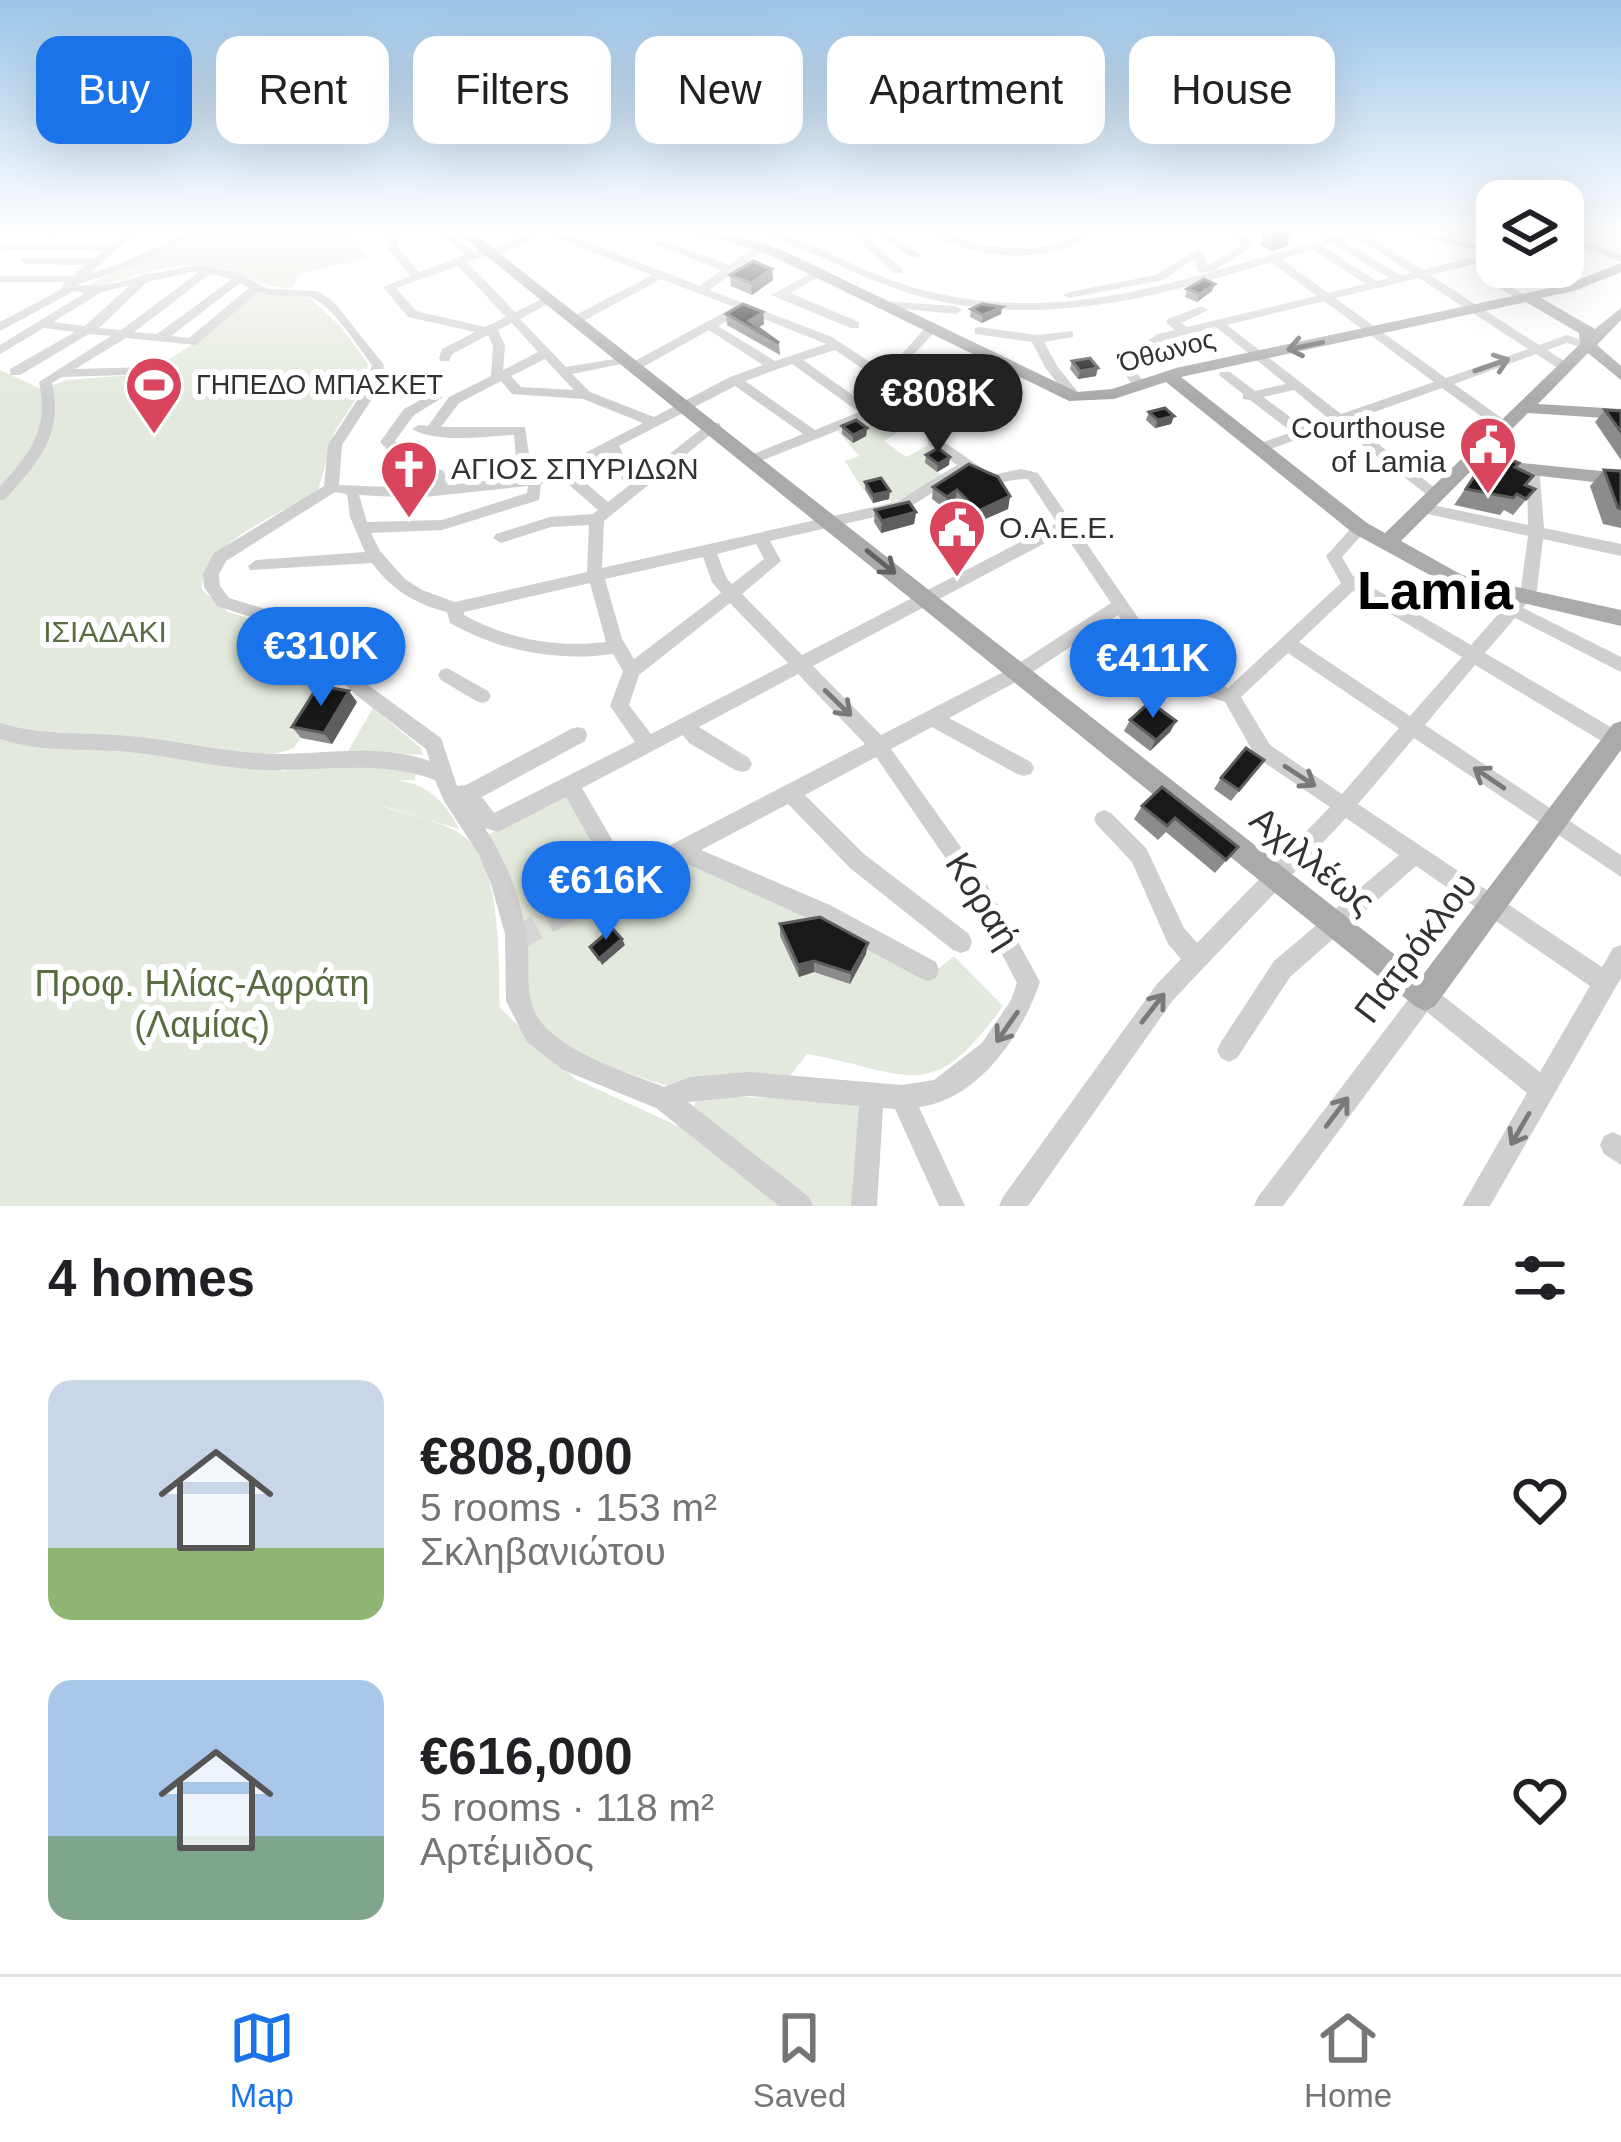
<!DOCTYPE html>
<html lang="en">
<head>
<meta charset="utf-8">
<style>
	body { margin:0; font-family:Arial,sans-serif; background:#f2f2f2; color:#202124; height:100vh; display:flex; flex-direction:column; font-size:45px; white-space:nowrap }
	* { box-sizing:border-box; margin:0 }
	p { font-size:39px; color:#757577 }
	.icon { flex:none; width:66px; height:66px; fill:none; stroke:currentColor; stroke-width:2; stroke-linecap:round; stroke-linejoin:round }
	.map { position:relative; height:1206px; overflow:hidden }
	.panel { display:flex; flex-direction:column; background:#fff; flex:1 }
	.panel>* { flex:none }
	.guide { position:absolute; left:36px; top:36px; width:1551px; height:108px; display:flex; gap:24px }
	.tools { position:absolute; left:1476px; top:180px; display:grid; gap:24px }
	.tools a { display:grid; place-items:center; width:108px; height:108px; border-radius:24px; background:#fff; box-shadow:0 12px 48px #0002; font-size:60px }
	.price { position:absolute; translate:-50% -102px; padding:0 27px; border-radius:42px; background:#1a73e8; color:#fff; font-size:39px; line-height:78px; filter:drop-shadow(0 3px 6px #0008) }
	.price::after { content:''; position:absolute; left:50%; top:72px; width:36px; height:27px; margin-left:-18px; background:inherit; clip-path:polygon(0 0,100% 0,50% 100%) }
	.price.active { background:#222; color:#fff }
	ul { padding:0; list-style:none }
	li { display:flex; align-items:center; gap:36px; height:300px; padding:0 48px }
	li span { display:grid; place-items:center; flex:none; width:336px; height:240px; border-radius:24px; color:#555 }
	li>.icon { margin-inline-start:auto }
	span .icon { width:144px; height:144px; fill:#fffc; stroke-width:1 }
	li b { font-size:51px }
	h2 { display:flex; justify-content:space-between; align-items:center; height:144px; padding:0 48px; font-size:51px }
	.tag { padding:0 42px; border-radius:24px; background:#fff; box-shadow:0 12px 48px #0002; font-size:42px; line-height:108px }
	.tag.active { background:#1a73e8; color:#fff }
	.tab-bar { display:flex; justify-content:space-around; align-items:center; height:168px; border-top:3px solid #e0e0e0; background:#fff; font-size:33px; color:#757577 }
	.tab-bar a { display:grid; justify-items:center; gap:6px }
	.tab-bar .active { color:#1a73e8 }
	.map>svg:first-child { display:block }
</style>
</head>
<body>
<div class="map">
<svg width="1621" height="1206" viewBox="0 0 1621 1206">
	<rect width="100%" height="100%" fill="#fff"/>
	<g fill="#e3e9dc">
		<path d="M215 229H357L350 234 369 258 301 274 293 287C262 291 242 270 211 266 173 260 135 278 98 286L88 284Z"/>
		<path d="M253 293 307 295 342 328 368 364 365 385 334 433 318 491C283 514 199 543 202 590L228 612 286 630 338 679 294 748 275 754 282 771 330 765 416 770 415 780 390 781C422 779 446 801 459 829L376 804C401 814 432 818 456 831 504 857 498 961 500 1008L575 1079 680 1127 697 1100 707 1096 844 1100 862 1107 859 1206H0V370L41 389 67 380 145 374 190 346Z"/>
		<polygon points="872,414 898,432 884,441 906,457 927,446 943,452 926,463 943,476 892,503 880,486 863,490 845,461 859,456 836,429"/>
		<polygon points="373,708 421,748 423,755 348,751"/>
		<path d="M566 795 623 888 676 859 743 886 928 977 954 956 1003 1006C930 1107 913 1073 807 1054L789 1077 670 1087 573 1055 538 1022 523 987 522 930 505 863 489 834Z"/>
	</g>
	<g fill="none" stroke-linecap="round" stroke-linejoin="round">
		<polyline stroke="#d6d6d6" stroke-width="24" stroke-dasharray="24 12" stroke-linecap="butt" points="516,939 624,880"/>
		<g fill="#cfcfcf" fill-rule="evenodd">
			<polygon points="52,229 65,229 53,237 45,237 45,233"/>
			<path d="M128 229H140L90 273 117 265 197 229H211L125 269 76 285C99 287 126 283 147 273L151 274 197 265 210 266 237 273 268 289 317 291 334 302 384 365 379 388 342 445 339 485 415 488 433 486 432 477 402 465 380 442 404 409 437 391 442 392V398L414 415 395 441 412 459 444 471 448 485 522 477 517 468 514 435C482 436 440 444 412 429L419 425 428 426 449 397 491 376 493 346 488 335 452 354 449 361H441L439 358 442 349 475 332 408 317 383 287 410 276 388 248 384 229H394L398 247 419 272 465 255 432 229H444L475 252 488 248 492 250 533 229H552L700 286 722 270 655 245V241H663L729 265 758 245H766V249L709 290 832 337 914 391 934 383 899 357 927 326H935V332L912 356 950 384 923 397 946 412 954 422 940 437 941 440 992 475 1021 469 1038 473 1170 664 1184 675 1228 688 1341 583 1326 556 1355 524 1360 523 1368 528 1342 557 1353 576 1471 645 1501 611 1456 588 1454 584 1462 578 1510 601 1521 588 1528 536 1423 513 1416 508 1423 503 1528 525 1527 469 1534 464 1539 466 1544 528 1621 544V556L1543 539 1537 590 1523 608 1621 657V672L1515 618 1485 653 1621 733V745L1615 747 1608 745 1475 665 1425 725 1621 855V877L1414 738 1358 804 1602 967 1613 948 1621 945V978L1490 1206H1462L1527 1093 1427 1012 1283 1206H1254L1258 1197 1417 988 1425 985 1433 988 1540 1072 1590 986 1416 866 1290 977 1237 1058 1229 1062 1221 1058 1217 1050 1221 1042 1274 961 1399 855 1346 818 1173 1000 1028 1206H999L1003 1197 1157 984 1181 959 1168 944 1132 862 1097 825 1094 819 1097 813 1104 810 1111 813 1146 848 1184 928 1197 943 1330 807 1256 757 1225 702 1172 685 1158 674 1118 615 1025 677 949 718 1031 762 1034 768 1031 774 1024 776 1017 774 932 727 891 749 985 881 1040 982C1022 1035 979 1099 919 1107L965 1206H939L895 1109 883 1108 877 1206H851L859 1106 749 1096 688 1102 809 1197 813 1206H779L656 1108 563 1070 527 1042 506 1001 505 934 491 884 479 855 444 801 435 780C381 760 326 771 269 770 222 769 176 757 130 752 86 748 43 753 0 739V723C42 736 84 732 128 736 177 740 225 753 274 754 326 754 380 743 430 761L426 749 356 695 290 630 217 606 204 587 203 574 214 553 324 486 328 445 365 388 372 365C357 346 330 300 306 296 290 294 274 298 258 292L196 345 126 338 75 369 149 367 155 371 154 374 62 377 52 383C64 434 38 463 5 499L0 500V486C31 453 49 429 39 382L111 336 89 334 20 375H10V369L75 332 44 328 0 354V345L85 293 74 291 0 331V322L62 289 65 282H0V276H73L85 265 25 264 20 261 25 258 93 259 102 251 0 249V243L110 245ZM542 233 652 275 570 318V324H578L661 279 734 307 635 361V367H643L709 330 763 365 730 377 654 417 590 392 572 374 626 363V357L566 367 520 319 552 302V298H544L515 312 467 262 487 255 496 256ZM458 266 506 317 485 327 416 311 396 288ZM197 271 199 272 121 330 99 328 147 282ZM210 274 232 279 157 334 134 332ZM240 283 249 288 189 338 171 336ZM130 285 85 326 53 322 102 292ZM744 311 824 343 826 344 775 361 718 326ZM512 323 538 352 503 370 505 346 498 330ZM835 350 903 396 871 408 803 360ZM545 359 574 390 521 387 511 376ZM792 364 859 412 815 430 745 381ZM501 381 512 394 583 399 643 423 542 475H536L531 468 525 427H441L459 403ZM735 386 803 434 751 455 749 458 751 461H761L912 401 939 422 926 436 929 445 957 465 896 502 602 568 604 521 721 426 719 423H709L608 502 572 471 608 452 623 481H633L635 478 619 446ZM967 471C997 493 997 479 1028 479L1057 523 802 655 742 594 781 561 770 541 905 510ZM560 477 598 510 593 514 550 517 496 534 493 538 501 543 551 527 589 525 587 572 455 602 422 590 405 579 380 551 371 533 442 530 539 500 541 484ZM528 486 527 493 442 520 367 522 359 495 415 498ZM335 492 347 494 350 517 365 552 256 560 248 566 250 570 372 563C391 589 415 604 447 612L450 623C500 651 556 662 613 654L623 671 610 706 635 742 494 813 482 797 585 741 587 735 585 729 578 727 571 729 466 785 457 786 441 738 368 685 302 620 229 598 220 586 219 574 226 561ZM1064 533 1111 603 1013 667 881 735 813 666ZM756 544 764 559 732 584 727 579 717 554ZM703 557 712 582 721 593 634 659 622 639 605 579ZM590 583 606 642C557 648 507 639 464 615V612ZM1353 591 1462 657 1410 716 1299 642ZM730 603 788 663 651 734 629 705 639 675ZM1288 653 1399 728 1342 794 1270 745 1241 697ZM798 674 865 744 628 867 582 788 683 735 689 743 735 770 742 772 749 770 752 764 749 758 699 727ZM876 757 971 895 1017 983 1011 1000 982 1043 934 1080 902 1085 749 1072 690 1077 664 1087C624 1071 580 1059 547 1029 519 1002 533 966 526 932 520 896 505 858 485 828L498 832 566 797 617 887 624 890 631 887 681 861 814 921 920 978 928 981 936 978 939 970 936 962 830 905 701 850 788 804 850 868 953 950 961 953 969 950 972 942 969 934 864 854 805 795Z"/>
			<path d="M755 229H771L786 234C833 253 880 281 931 292 1076 326 1190 275 1325 240L1310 229H1323L1336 237 1350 233V229H1385L1368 235 1422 270 1491 253 1406 235V231L1410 230 1497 248V258L1430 275 1539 345 1567 335 1594 345 1588 349 1567 343 1547 350 1569 364V370H1561L1536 354 1454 384 1510 424V430H1500L1442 388 1349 421 1440 492 1442 496 1440 500 1435 501 1337 425 1268 450H1258V444L1292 432 1250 400 1243 399V394L1219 375 1220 372H1230L1255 391 1286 384 1216 327 1166 340 1128 362 1144 382 1143 385H1133L1114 361 1158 334 1175 330 1166 322 1168 319 1202 306 1208 310 1181 323 1187 327 1317 296 1271 262C1158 297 1044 328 926 298 890 289 856 273 823 258 801 248 776 240 755 229ZM1358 238 1411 273 1401 275 1344 241ZM1333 244 1389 278 1377 281 1324 247ZM1314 250 1366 284 1328 293 1281 259ZM1419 278 1528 349 1446 378 1335 298ZM1324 301 1434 382 1341 414 1227 325ZM1294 390 1329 419 1304 427 1263 397Z"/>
			<polygon points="848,229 859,229 902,269 902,273 894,273"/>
			<polygon points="869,229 881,229 922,256 913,258"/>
			<path d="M921 229H936L988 246 1033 249 1070 239 1085 229H1097C1049 269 972 259 921 229Z"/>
			<polygon points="1588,229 1606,229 1579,238 1621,255 1621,262 1563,240 1564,235"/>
			<polygon points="1230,231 1238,231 1252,241 1252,247 1213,271 1199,273 1194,259 1163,280 1069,298 1063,295 1069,292 1156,275 1198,249 1203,252 1207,266 1242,245 1230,235"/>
			<polygon points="1526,267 1540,267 1575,288 1565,290"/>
			<polygon points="815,271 825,273 790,293 859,322 859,328 851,328 771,295"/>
			<polygon points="1496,282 1504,282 1529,298 1519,300 1496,286"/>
			<polygon points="879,301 956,306 962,310 956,314 875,306 875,302"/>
			<polygon points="979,327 1037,335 1073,331 1073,337 1044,342 1057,366 1082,397 1080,400 1070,400 1045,367 1032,342 975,334 975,328"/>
			<polygon points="447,668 488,691 491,696 488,701 482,703 476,701 441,680 438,675 441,670"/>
			<polygon points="1613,1132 1621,1136 1621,1165 1604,1154 1600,1145 1604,1136"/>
		</g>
		<g fill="#aaa" fill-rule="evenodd">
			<polygon points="453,229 468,229 1422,976 1613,724 1621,721 1621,750 1435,1006 1425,1011 1415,1006"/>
			<path d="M672 229C712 229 745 237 782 250L1077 392 1112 389 1176 368 1565 285 1621 263V272L1574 291 1541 298 1595 329 1621 308V320L1597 345 1621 366V380L1588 353 1538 404 1621 409V419L1528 413 1482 459 1621 473V485L1487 470 1478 464 1401 541 1462 575 1621 610V626L1450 586 1353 533 1166 382 1114 399 1069 401 772 256 734 243ZM1526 302 1579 333 1580 344 1385 533 1367 523 1181 377Z"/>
		</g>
	</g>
	<g fill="#8c8c8c">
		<polygon points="1264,233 1287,246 1271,251 1260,245"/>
		<polygon points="772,269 773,280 752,295 731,286 730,275"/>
		<polygon points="1187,289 1212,291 1197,302 1185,297"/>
		<polygon points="1002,307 1001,314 982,323 970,317 971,309"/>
		<polygon points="763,312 764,324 758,328 779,343 780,355 727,325 726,314"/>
		<polygon points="1072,361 1096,376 1078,379 1070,369"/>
		<polygon points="934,382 978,395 951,411 932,398"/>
		<polygon points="891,403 933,410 932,422 915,432 890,415"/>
		<polygon points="1605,410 1621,411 1621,460 1595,422"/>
		<polygon points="1149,412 1174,416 1171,424 1155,428 1146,420"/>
		<polygon points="842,426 867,428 866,436 853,443 842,434"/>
		<polygon points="926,455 949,465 937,472 925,463"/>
		<polygon points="1483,463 1515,468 1526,485 1535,489 1513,515 1504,510 1500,515 1454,505"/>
		<polygon points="1604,470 1621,471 1621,528 1603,524 1590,486"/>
		<polygon points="865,482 889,499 873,503 865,490"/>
		<polygon points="933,487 1010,496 1008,509 976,523 955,502 945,509 932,499"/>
		<polygon points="875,510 916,512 914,524 881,533 874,522"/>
		<polygon points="357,702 332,744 301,738 292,727"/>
		<polygon points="1130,720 1176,721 1170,732 1150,751 1124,731"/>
		<polygon points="1264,760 1231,801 1214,789 1221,778"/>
		<polygon points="1162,787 1238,847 1215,873 1166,832 1158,840 1134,819 1142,806"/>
		<polygon points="780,924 866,954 850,984 814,972 799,977 780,936"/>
	</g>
	<g fill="#5e5e5e">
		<polygon points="1292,235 1287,246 1271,251 1275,240"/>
		<polygon points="772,269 773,280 752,295 751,283"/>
		<polygon points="1215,284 1212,291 1197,302 1200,294"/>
		<polygon points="1002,307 1001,314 982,323 983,315"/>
		<polygon points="763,312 764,324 755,329 749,321"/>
		<polygon points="1098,368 1096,376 1078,379 1080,371"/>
		<polygon points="981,379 978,395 951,411 953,395"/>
		<polygon points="933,410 932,422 915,432 916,420"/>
		<polygon points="1174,416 1171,424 1155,428 1158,420"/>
		<polygon points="867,428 866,436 853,443 853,435"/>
		<polygon points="950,457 949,465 937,472 938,464"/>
		<polygon points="957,490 955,502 945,509 947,497"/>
		<polygon points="890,491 889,499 873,503 873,495"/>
		<polygon points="1010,496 1008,509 976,523 978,511"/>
		<polygon points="916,512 914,524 881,533 882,521"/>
		<polygon points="349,691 357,702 332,744 324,733"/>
		<polygon points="1176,721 1170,732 1150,751 1156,740"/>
		<polygon points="622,939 625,945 602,965 599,959"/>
		<polygon points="868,943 866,954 850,984 851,973"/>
		<polygon points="814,961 814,972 799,977 798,965"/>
	</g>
	<g fill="#191919" stroke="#5e5e5e" stroke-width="3">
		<polygon points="1278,229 1292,235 1275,240 1264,233"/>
		<polygon points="753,261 772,269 751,283 730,275"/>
		<polygon points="1204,279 1215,284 1200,294 1187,289"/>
		<polygon points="743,304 763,312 749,321 779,343 726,314"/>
		<polygon points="982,304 1002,307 983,315 971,309"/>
		<polygon points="1090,358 1098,368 1080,371 1072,361"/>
		<polygon points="960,367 981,379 953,395 934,382"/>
		<polygon points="913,394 933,410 916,420 891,403"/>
		<polygon points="1165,408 1174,416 1158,420 1149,412"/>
		<polygon points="1605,410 1621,411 1621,432"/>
		<polygon points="856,420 867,428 853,435 842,426"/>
		<polygon points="938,448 950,457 938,464 926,455"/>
		<polygon points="1492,458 1514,461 1519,463 1515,467 1533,476 1525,485 1535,489 1526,499 1517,494 1513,498 1466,489 1483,463"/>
		<polygon points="969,464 998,477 1010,496 978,511 957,490 947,497 933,487"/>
		<polygon points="1604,470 1621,471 1621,509 1618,508"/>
		<polygon points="881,478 890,491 873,495 865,482"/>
		<polygon points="909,502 916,512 882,521 875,510"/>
		<polygon points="318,686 349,691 324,733 292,727"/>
		<polygon points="1150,702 1176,721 1156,740 1130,720"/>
		<polygon points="1246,748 1264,760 1239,790 1221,778"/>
		<polygon points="1162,787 1238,847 1226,860 1175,818 1167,826 1142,806"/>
		<polygon points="820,917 868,943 851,973 814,961 798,965 780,924"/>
		<polygon points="612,928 622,939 599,959 590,947"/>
	</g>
	<defs><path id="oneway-shaft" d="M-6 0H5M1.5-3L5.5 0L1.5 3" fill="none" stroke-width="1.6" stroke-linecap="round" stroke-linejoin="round" transform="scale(3)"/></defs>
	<g stroke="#626262">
		<use href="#oneway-shaft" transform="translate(1305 346) rotate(168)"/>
		<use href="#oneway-shaft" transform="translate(881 562) rotate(39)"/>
	</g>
	<g stroke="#797979">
		<use href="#oneway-shaft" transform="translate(1492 365) rotate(-19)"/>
		<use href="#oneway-shaft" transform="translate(838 703) rotate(44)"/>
		<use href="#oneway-shaft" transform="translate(1300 776) rotate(33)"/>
		<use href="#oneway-shaft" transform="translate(1489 778) rotate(-146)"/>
		<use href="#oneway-shaft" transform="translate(1153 1008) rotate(-52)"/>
		<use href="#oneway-shaft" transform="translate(1007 1027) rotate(125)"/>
		<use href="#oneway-shaft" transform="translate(1337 1112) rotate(-53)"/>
		<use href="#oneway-shaft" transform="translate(1520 1129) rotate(120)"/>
	</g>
	<linearGradient id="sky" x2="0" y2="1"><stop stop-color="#9cc5e8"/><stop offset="0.58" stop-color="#fff"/><stop offset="1" stop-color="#fff" stop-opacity="0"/></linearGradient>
	<rect width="1621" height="398" fill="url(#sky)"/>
	<defs>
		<g id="stadium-pin" transform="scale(3)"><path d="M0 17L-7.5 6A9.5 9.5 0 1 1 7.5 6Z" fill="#d9455c" stroke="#fff"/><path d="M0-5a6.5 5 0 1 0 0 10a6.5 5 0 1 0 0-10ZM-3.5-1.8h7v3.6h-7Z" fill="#fff"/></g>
		<g id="civic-pin" transform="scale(3)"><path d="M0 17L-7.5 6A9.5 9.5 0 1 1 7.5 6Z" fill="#d9455c" stroke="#fff"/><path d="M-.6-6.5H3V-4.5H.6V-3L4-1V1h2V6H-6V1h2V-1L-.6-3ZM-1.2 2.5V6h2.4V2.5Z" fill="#fff"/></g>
		<g id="church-pin" transform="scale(3)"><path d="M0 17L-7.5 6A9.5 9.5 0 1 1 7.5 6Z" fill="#d9455c" stroke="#fff"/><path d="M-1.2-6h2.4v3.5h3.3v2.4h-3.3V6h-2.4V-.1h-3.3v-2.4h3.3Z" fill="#fff"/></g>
	</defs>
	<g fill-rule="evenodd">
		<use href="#stadium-pin" x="154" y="385"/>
		<use href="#civic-pin" x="1488" y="445"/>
		<use href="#church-pin" x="409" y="469"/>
		<use href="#civic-pin" x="957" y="528"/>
	</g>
	<g text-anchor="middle" stroke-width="12" stroke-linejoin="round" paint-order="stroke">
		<g font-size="27" fill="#323232" stroke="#fff">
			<text transform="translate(1167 351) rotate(-15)" y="9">Όθωνος</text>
		</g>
		<g font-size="27" fill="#323232" stroke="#fff" text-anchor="start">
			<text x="196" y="394">ΓΗΠΕΔΟ ΜΠΑΣΚΕΤ</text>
		</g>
		<g font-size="30" fill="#323232" stroke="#fff" text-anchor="start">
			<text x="1446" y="438" text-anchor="end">Courthouse<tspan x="1446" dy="34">of Lamia</tspan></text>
			<text x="451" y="479">ΑΓΙΟΣ ΣΠΥΡΙΔΩΝ</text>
			<text x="999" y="538">Ο.Α.Ε.Ε.</text>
		</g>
		<g font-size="30" fill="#596c42" stroke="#fff">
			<text x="105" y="642">ΙΣΙΑΔΑΚΙ</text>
		</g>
		<g font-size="36" fill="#323232" stroke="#fff">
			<text transform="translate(1313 860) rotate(39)" y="13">Αχιλλέως</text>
			<text transform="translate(983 900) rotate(58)" y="13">Κοραή</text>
			<text transform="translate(1415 947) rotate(-53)" y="13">Πατρόκλου</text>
		</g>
		<g font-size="36" fill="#596c42" stroke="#fff">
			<text x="202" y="996">Προφ. Ηλίας-Αφράτη<tspan x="202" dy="41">(Λαμίας)</tspan></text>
		</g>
		<g font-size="54" font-weight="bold" fill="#000" stroke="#fff">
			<text x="1435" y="609">Lamia</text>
		</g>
	</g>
</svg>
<div class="tools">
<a><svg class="icon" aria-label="layers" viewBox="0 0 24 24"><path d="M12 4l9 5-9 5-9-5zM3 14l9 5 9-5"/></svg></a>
</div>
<b class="price active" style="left:938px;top:456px">€808K</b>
<b class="price" style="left:321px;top:709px">€310K</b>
<b class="price" style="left:1153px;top:721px">€411K</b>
<b class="price" style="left:606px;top:943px">€616K</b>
<div class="guide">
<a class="tag active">Buy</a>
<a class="tag">Rent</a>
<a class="tag">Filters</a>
<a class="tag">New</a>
<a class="tag">Apartment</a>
<a class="tag">House</a>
</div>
</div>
<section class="panel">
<h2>4 homes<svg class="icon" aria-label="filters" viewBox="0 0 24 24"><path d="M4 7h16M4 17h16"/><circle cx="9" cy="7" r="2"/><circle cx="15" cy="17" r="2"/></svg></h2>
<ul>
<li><span style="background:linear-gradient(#c9d6e8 70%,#8fb573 0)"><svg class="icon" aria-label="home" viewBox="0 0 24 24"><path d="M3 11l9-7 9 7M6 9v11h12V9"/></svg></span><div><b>€808,000</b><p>5 rooms · 153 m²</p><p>Σκληβανιώτου</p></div><svg class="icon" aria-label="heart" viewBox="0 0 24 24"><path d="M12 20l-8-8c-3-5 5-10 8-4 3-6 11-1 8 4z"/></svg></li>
<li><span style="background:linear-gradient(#a9c7e8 65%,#7fa58c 0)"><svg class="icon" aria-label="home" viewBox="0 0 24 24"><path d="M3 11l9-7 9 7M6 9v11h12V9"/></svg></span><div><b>€616,000</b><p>5 rooms · 118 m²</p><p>Αρτέμιδος</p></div><svg class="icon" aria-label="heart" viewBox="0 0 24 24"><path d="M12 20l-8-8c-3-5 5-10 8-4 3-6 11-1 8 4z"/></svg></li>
</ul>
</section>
<nav class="tab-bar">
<a class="active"><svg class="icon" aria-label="map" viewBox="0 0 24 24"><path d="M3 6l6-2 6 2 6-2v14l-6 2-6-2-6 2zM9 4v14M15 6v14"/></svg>Map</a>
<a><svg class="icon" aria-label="saved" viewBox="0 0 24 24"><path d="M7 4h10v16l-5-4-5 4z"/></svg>Saved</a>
<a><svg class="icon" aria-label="home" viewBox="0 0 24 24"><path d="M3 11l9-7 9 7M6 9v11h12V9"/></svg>Home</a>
</nav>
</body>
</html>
